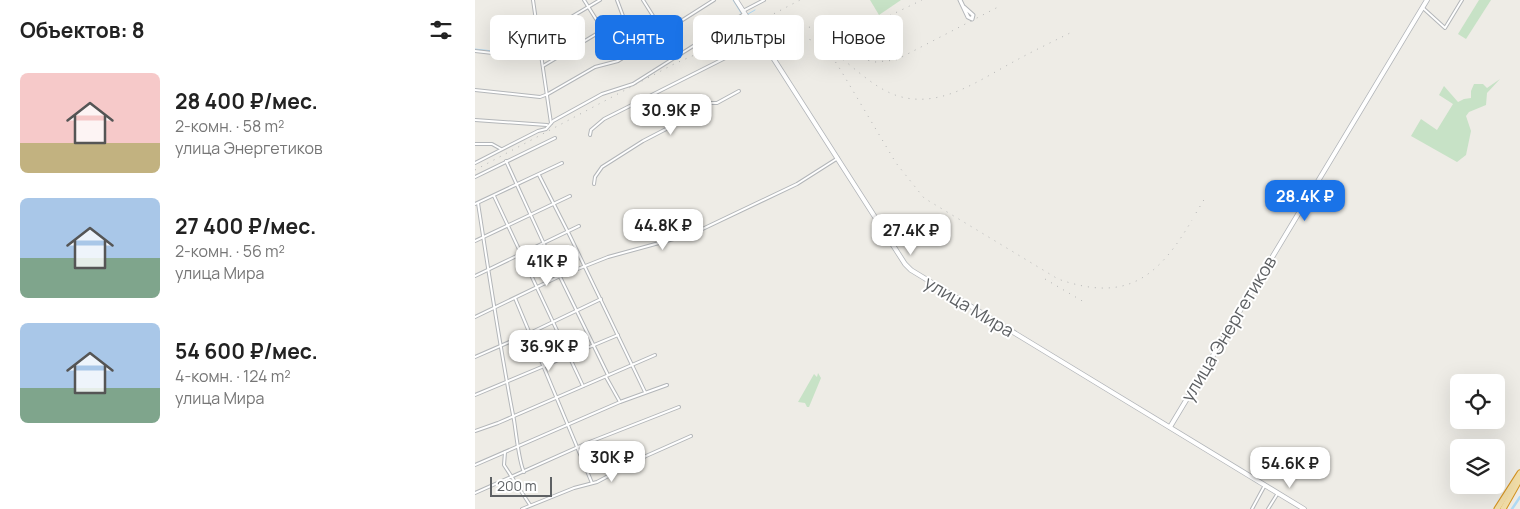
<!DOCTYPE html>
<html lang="ru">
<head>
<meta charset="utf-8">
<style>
	body { margin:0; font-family:Manrope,sans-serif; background:#f2f2f2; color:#222; height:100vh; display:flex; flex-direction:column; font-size:19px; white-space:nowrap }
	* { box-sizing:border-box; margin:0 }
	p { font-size:16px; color:#767676 }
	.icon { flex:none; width:28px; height:28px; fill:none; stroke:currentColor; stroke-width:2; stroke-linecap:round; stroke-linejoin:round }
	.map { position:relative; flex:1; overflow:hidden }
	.details { display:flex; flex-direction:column; background:#fff; width:475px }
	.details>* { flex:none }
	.hud { position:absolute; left:15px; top:15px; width:475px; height:45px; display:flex; gap:10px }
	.controls { position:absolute; left:975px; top:374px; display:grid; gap:10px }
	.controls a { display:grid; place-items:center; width:55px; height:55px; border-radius:8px; background:#fff; box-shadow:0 5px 20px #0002; font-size:25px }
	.scale { position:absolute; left:15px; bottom:12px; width:62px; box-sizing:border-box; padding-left:5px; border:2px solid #5e6164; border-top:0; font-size:14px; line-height:18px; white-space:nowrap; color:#5e6164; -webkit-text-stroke:4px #fff; paint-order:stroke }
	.price { position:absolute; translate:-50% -42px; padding:0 11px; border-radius:10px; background:#fff; color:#222; font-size:16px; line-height:32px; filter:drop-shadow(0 1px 2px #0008) }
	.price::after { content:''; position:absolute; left:50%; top:30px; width:15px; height:11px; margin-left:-8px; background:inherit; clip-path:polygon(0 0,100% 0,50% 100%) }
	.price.selected { background:#1a73e8; color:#fff }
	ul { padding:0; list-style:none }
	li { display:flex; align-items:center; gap:15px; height:125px; padding:0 20px }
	li span { display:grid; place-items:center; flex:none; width:140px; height:100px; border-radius:8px; color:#555 }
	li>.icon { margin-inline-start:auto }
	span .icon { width:60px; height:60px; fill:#fffc; stroke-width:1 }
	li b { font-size:21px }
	h2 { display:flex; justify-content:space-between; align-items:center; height:60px; padding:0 20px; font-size:21px }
	.pill { padding:0 18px; border-radius:8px; background:#fff; box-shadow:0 5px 20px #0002; font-size:18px; line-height:45px }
	.pill.selected { background:#1a73e8; color:#fff }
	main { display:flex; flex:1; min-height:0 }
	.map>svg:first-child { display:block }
</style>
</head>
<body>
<main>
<section class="details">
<h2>Объектов: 8<svg class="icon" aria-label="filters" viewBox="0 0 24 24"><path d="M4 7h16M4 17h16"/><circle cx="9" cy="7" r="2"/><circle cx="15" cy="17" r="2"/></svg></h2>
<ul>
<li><span style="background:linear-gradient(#f6c9c9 70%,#c2b280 0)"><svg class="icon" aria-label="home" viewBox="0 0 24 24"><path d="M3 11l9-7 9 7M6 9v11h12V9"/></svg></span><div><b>28 400 ₽/мес.</b><p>2-комн. · 58 m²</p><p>улица Энергетиков</p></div></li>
<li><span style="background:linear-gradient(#a9c7e8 60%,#7fa58c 0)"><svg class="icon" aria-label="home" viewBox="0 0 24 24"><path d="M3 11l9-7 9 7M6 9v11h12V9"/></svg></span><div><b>27 400 ₽/мес.</b><p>2-комн. · 56 m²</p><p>улица Мира</p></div></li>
<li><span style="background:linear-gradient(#a9c7e8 65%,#7fa58c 0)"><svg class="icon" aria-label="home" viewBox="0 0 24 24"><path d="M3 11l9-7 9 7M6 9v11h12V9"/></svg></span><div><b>54 600 ₽/мес.</b><p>4-комн. · 124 m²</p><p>улица Мира</p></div></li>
</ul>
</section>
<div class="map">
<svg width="1045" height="509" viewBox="0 0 1045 509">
	<rect width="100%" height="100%" fill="#eeece6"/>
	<g fill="#c7e2c6">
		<polygon points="395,0 426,0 404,15"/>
		<polygon points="1004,0 1016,0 991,39 983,34"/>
		<polygon points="1025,79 1012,93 1011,105 994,112 991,116 996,131 991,155 982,162 936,136 946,119 962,130 978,104 964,95 969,86 983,102 989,99 996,98 996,91 999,84 1008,84 1012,88"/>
		<polygon points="343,373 346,378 334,407 332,407 330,403 323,402 339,374 342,377"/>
	</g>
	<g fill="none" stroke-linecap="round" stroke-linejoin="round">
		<g stroke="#b0daf4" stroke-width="1">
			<polyline points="258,0 266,13"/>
			<polyline points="273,14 280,10"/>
			<polyline points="262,21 269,16"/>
			<polyline points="0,49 64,56"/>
		</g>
		<polyline stroke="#b0daf4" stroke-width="2.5" points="1037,509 1045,497"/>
		<g stroke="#b3b6b9" stroke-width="4">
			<g id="minor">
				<polyline points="58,0 76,123"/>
				<polyline points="109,0 146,59"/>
				<polyline points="142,0 151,24 167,47"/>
				<polyline points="168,0 202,54"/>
				<polyline points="948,8 970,28 987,0"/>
				<polyline points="268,11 289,0"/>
				<polyline points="64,30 71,32 125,0"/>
				<polyline points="0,51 63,58 67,56"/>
				<polyline points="68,66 128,30"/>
				<polyline points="0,90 65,97 73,94 120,67 143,61 239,0"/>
				<polyline points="0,120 72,125"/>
				<polyline points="115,135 116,130 129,119 286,40"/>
				<polyline points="0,144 17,144 26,149"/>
				<polyline points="31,161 69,244 133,375"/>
				<polyline points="0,163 63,131 71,129 78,121 127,94 158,84 269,14"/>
				<polyline points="64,175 95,236 170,392"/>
				<polyline points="0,177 80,138"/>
				<polyline points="119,184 120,177 127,167 168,141 197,126 203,115 225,108 234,103 242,103 264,91"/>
				<polyline points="19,196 108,386"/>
				<path d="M3 203C14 275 25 348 39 420 41 432 44 463 49 472"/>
				<polyline points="0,204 87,163"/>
				<polyline points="0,241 95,196"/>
				<polyline points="0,276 104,226"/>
				<polyline points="40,298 117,483"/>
				<polyline points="0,317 85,276 133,257 217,234 322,184 363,158"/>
				<polyline points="0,357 55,333 126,299"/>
				<polyline points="131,377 145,402"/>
				<polyline points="0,395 143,335"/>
				<polyline points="0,431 23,423 180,355"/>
				<polyline points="30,452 29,465 55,505"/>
				<polyline points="0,465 145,402 192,385"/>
				<polyline points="0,493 112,443 204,407"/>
				<polyline points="47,509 99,488 122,482 171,456 216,436"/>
				<polyline points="777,509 790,485"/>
				<polyline points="793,509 803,493"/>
			</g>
		</g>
		<g stroke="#b3b6b9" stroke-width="5">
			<polyline id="tertiary" points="485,0 493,17 497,19 498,15 489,7"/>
		</g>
		<g stroke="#b2b5b9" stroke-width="5.5">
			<g id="secondary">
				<polyline points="261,0 430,264 436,270 829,509"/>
				<polyline points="695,427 952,0"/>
			</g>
		</g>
		<g stroke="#d6931e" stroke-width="7">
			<g id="trunk">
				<polyline points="1022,509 1045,473"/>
				<polyline points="1028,509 1045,479"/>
			</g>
		</g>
		<use href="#minor" stroke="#fff" stroke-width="2"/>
		<use href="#tertiary" stroke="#fff" stroke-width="3"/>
		<use href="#secondary" stroke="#fff" stroke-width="4"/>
		<use href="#trunk" stroke="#f2dea8" stroke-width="5"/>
		<g stroke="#b4b5b5" stroke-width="1" stroke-dasharray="1 6" stroke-linecap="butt">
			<polyline points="306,25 372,30 389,28 447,0"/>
			<polyline points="268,30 325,0"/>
			<path d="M357 51C378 66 398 88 423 96 466 109 504 80 540 61 558 51 577 42 595 33"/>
			<path d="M228 52 269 35 291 30 311 31 339 41 350 49 362 64 421 163 449 198 583 279C651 303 683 278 717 220"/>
			<polyline points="366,54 400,62 421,60 525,6"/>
			<polyline points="0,170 199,64 233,49"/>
			<polyline points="721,213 730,198"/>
			<polyline points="570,279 609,302"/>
		</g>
	</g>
	<g text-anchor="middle" stroke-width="4" stroke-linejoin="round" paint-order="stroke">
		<g font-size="18" fill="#5e6164" stroke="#fff">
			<text transform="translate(494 307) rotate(31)" y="6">улица Мира</text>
			<text transform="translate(754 329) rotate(-59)" y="6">улица Энергетиков</text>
		</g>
	</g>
</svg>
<div class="controls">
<a><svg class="icon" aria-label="locate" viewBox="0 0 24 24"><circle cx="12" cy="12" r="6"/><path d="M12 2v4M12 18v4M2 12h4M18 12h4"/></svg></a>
<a><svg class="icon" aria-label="layers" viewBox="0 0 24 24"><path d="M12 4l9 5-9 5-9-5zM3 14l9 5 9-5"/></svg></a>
</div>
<div class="scale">200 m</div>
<b class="price" style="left:196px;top:136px">30.9K ₽</b>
<b class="price selected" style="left:830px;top:222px">28.4K ₽</b>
<b class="price" style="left:188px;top:251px">44.8K ₽</b>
<b class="price" style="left:436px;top:256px">27.4K ₽</b>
<b class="price" style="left:72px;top:287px">41K ₽</b>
<b class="price" style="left:74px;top:372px">36.9K ₽</b>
<b class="price" style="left:137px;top:483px">30K ₽</b>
<b class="price" style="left:815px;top:489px">54.6K ₽</b>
<div class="hud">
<a class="pill">Купить</a>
<a class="pill selected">Снять</a>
<a class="pill">Фильтры</a>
<a class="pill">Новое</a>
</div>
</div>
</main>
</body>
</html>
